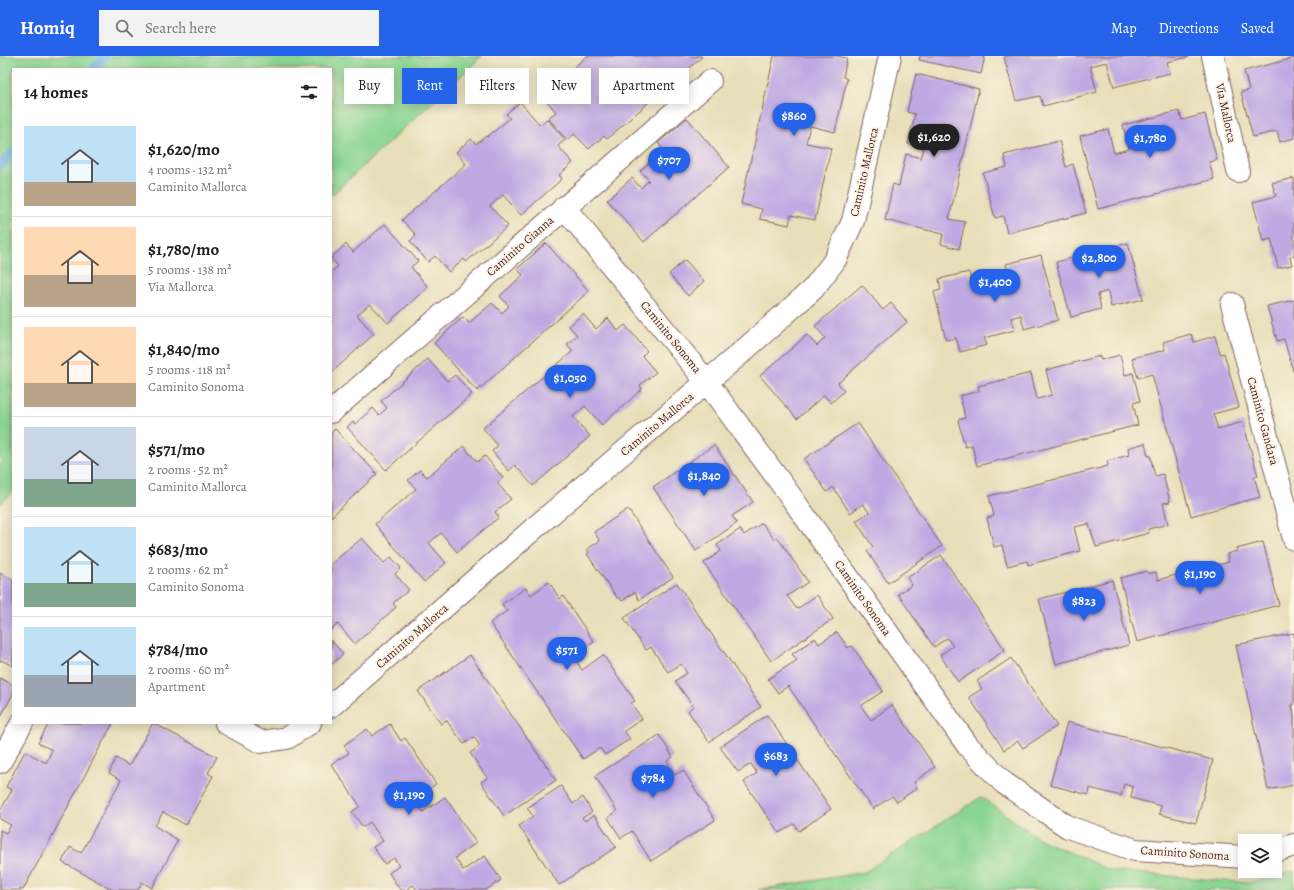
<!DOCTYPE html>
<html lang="en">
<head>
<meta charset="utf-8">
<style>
	body { margin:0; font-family:Alegreya,serif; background:#f2f2f2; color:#202124; height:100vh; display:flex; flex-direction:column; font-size:15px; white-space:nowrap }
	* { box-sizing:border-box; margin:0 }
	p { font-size:13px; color:#757577 }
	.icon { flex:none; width:22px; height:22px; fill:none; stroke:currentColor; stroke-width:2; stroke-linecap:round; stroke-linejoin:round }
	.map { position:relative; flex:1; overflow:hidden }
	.details { position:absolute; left:12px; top:12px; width:320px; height:656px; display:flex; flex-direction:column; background:#fff; border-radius:0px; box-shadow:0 2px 10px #0003 }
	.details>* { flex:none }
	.top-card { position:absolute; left:344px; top:12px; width:380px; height:36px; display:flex; gap:8px }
	.fabs { position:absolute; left:1238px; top:778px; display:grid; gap:8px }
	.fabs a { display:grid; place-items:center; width:44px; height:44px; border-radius:0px; background:#fff; box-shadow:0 2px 10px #0003; font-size:20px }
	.price { position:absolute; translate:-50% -34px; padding:0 9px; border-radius:14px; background:#2563eb; color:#fff; font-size:13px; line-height:26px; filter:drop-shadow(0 1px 2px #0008) }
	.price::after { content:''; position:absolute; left:50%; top:24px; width:12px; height:9px; margin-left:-6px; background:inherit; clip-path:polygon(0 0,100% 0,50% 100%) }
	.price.active { background:#222; color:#fff }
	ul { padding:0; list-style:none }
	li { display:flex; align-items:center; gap:12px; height:100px; padding:0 12px }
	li+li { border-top:1px solid #e0e0e0 }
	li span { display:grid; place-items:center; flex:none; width:112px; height:80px; border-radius:0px; color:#555 }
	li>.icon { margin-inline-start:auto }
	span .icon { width:48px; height:48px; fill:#fffc; stroke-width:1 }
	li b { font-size:17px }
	h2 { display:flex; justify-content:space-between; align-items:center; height:48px; padding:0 12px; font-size:17px }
	.pill { padding:0 14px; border-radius:0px; background:#fff; box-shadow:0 2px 10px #0003; font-size:14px; line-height:36px }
	.pill.active { background:#2563eb; color:#fff }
	header { display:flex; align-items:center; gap:24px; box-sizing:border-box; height:56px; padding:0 20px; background:#2563eb; color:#fff }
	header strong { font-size:19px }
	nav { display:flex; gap:22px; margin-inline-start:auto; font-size:14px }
	.search { width:280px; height:36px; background:#f2f2f2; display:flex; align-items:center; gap:10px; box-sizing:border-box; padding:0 14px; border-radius:0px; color:#757577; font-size:15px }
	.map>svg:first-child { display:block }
</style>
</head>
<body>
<header>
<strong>Homiq</strong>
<div class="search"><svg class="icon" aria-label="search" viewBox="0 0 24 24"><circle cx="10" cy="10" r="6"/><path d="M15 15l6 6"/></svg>Search here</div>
<nav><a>Map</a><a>Directions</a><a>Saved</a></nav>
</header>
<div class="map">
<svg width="1294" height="834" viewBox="0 0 1294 834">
	<rect width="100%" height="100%" fill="#fcf5e5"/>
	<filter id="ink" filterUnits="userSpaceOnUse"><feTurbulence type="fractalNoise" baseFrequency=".025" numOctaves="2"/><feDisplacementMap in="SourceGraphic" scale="8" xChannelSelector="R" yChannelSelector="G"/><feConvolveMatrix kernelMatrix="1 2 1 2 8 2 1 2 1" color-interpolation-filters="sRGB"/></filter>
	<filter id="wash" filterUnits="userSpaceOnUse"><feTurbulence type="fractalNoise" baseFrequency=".012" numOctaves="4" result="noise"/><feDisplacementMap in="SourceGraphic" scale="16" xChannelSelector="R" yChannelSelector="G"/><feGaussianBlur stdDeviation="0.9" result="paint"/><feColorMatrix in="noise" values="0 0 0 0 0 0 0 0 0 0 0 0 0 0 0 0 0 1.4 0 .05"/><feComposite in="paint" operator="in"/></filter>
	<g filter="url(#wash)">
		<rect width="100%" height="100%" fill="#e7dfba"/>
		<g fill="#8ad591" stroke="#6a7a5e">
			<polygon points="0,0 482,0 331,140 331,13 13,13 13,436 0,448"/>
			<polygon points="981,741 1041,784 1112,815 1249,827 1294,815 1294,834 758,834 865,816"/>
		</g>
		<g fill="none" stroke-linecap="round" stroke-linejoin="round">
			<g stroke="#6ab2e1" stroke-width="9">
				<polyline points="93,13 105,0"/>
				<polyline points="0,109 13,96"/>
			</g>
		</g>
		<g id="blocks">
			<g fill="#bea9e3">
				<polygon points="587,0 701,0 702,1 661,36 643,16 631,27 648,47 607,83 604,80 589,93 574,78 567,84 548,62 556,56 542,39"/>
				<polygon points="774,0 837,0 847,2 843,21 847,23 835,76 810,70 806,87 831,92 815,164 791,159 789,169 760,163 762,153 741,148"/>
				<polygon points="920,0 985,0 981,18 919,4"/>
				<polygon points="1008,0 1189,0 1189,1 1167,6 1170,17 1114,31 1107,6 1090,10 1097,36 1043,50 1040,40 1016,45 1004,1"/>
				<polygon points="1294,2 1294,82 1280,86 1277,75 1253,81 1241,36 1249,34 1244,15"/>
				<polygon points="916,18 979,33 949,163 965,166 959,193 941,188 943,178 885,164 893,128 899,130 906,98 921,102 924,92 908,88 915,58 907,56"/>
				<polygon points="520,46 540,69 547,63 565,84 558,90 573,107 559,119 562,123 521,159 503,139 490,150 508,170 466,206 464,203 449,216 435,200 428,206 410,185 416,179 402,164 466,108 456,96 471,83 476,88 486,80 487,81 510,62 506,58"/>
				<polygon points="1179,55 1182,64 1205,58 1217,104 1209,106 1214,123 1098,153 1080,80 1108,73 1114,97 1129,93 1123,69"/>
				<polygon points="687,62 729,111 644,186 607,144 632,122 641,132 649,124 640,115 664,94 658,87"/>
				<polygon points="1059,85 1066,111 1073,108 1086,157 1007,177 1003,160 995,162 983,117 1007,111 1004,99"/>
				<polygon points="1294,122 1294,200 1290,201 1292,209 1278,212 1271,183 1263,185 1253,146 1276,140 1272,127"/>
				<polygon points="385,168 418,205 411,211 428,231 388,267 370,248 357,259 374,278 331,317 331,216 338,210 331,202 346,188 353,196"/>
				<polygon points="546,187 589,235 477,335 434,287 463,261 469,267 492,247 502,257 509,250 500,240 523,219 517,213"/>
				<polygon points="1128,187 1143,243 1111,251 1108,235 1098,238 1101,253 1071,261 1056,206"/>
				<polygon points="1041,199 1058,264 1024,273 1021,259 1011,262 1015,274 984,282 987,289 960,296 956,282 946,284 934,236 941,234 939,223 969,216 972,228 1009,218 1006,208"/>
				<polygon points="685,204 704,225 688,240 669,218"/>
				<polygon points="862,229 883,254 891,247 907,266 838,327 844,335 831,347 824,339 797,363 760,320 807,279 817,290 825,282 815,270"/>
				<polygon points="1294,244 1294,315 1293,315 1284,283 1277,285 1267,250"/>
				<polygon points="583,258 596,273 608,262 618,275 625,269 647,295 642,300 656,316 640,329 642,333 602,369 585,350 573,361 590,380 533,430 515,409 509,415 492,395 498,390 483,372 573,295 567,288 577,279 569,270"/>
				<polygon points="1191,278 1194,286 1215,280 1220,298 1224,297 1239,351 1213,358 1218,373 1243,366 1258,420 1254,420 1260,441 1191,460 1152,318 1138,322 1132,302 1165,294 1163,286"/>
				<polygon points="1120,299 1125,319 1133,317 1140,345 1133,347 1138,369 977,410 972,389 965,391 958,364 965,362 960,340 979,335 978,330 1031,317 1037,343 1052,339 1046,314 1100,300 1101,304"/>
				<polygon points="428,303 447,325 455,319 472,338 386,414 347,371 353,366 355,368 373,352 379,359 387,352 381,345"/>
				<polygon points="858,367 942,490 888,527 867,495 873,491 856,465 869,456 863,448 850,457 833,431 827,436 804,403"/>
				<polygon points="335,373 377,418 331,461 331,377"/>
				<polygon points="1145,387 1148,400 1150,399 1155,420 1163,418 1170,446 1163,447 1168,468 1148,473 1149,477 1096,491 1089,468 1074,471 1080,495 1028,509 1027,505 1007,510 1002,489 994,491 987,462 994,460 989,440 1108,410 1107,405 1129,399 1128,392"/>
				<polygon points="714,389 753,446 732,460 737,467 696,495 653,431"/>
				<polygon points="464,390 477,406 485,400 503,422 497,427 511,443 495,456 499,461 457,496 441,477 429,487 446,507 424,526 375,468 416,433 408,424 420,414 427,421"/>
				<polygon points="628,453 673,521 639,544 635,536 622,545 620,541 618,543 587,498 589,497 587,493 600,485 594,476"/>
				<polygon points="762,467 774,483 777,481 808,526 787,540 797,553 817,539 833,563 771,605 704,507 721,495 717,489 740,473 744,479"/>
				<polygon points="362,482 384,507 391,501 401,512 395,518 409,534 393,547 396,551 355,588 338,568 331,574 331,508"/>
				<polygon points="1263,486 1279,549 1137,586 1120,522 1147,515 1148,518 1156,516 1158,524 1190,515 1193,528 1201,526 1198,514 1229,506 1227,498 1237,495 1236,493"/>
				<polygon points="941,499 1005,594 958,626 940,599 953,590 947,582 934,591 898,538 912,529 907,522"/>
				<polygon points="0,517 13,524 13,610 1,604 0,606"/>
				<polygon points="1112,524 1129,589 1056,608 1039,543"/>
				<polygon points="549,526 560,543 563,540 594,586 573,600 582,614 603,599 635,645 631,647 642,663 624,675 630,683 605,699 600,692 583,703 490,567 507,555 502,548 526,532 531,539"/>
				<polygon points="677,527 761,651 709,686 688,655 693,650 675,625 687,617 681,608 668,616 651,591 646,594 624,562"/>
				<polygon points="837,576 848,592 852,590 883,635 861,650 871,664 892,649 935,711 914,726 917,732 897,746 892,740 873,753 788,630 778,637 768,623 797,604 792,598 815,582 819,588"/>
				<polygon points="1294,577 1294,649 1292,649 1294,659 1294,729 1268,734 1236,589"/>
				<polygon points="331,584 343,598 331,609"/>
				<polygon points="470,599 556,724 504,760 481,726 487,722 470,697 480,690 474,681 464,688 446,664 441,668 418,635"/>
				<polygon points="1011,602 1057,670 1023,692 1018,685 1004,694 969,641 982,633 977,625"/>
				<polygon points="0,622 13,629 13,638 0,662"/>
				<polygon points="767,659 831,753 799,775 794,768 779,777 744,726 757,717 751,708 738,716 720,691"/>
				<polygon points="1067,666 1213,704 1196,767 1159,758 1161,750 1131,742 1133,731 1124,728 1121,740 1090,732 1089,739 1050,729"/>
				<polygon points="49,667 113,667 23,834 0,834 0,774 6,777 11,769 0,763 0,755 12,734 6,731 25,695 46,707 52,694 38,687"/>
				<polygon points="153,667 217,701 208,717 213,720 186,769 163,756 155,770 178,784 152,832 142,826 138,834 113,834 62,806 70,791 81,797 121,724 109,717 116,702 129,710"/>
				<polygon points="390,668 401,685 405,682 436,728 415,743 423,756 445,741 476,787 455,802 463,814 485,800 501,824 486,834 417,834 413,829 406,834 400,834 389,817 399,810 394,802 385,808 373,791 383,785 370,766 363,771 352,756 360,750 331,708 349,697 344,689 367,673 372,680"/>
				<polygon points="659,679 673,701 667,705 675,719 683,714 715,764 651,805 632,775 621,782 608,762 617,755 595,720"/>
				<polygon points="561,730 573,748 583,741 592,756 582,762 585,765 594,759 616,791 559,829 519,770 533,760 527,752"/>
			</g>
		</g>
	</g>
	<g filter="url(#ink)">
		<use href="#blocks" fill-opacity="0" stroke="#81625d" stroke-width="1"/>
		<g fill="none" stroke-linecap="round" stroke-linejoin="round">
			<g stroke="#81625d" stroke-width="24">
				<g id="minor">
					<polyline points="1213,0 1238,115"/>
					<polyline points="564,151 706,325 789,438 968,690 1004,727 1068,771 1135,794 1245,801"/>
					<polyline points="1232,248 1294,483"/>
					<polyline points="331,356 710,25"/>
					<polyline points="331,650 539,468 742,296 813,233 835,204 853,165 890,0"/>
					<polyline points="226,667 261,686 287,682 310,667"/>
					<polyline points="0,706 22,667"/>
					<polyline points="1275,795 1294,789"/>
				</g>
			</g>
			<use href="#minor" stroke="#fff" stroke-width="22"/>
		</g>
	</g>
	<g text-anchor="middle" stroke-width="4" stroke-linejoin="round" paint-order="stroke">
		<g font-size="12" fill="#4a1f2b" stroke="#fcf5e5">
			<text transform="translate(1226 57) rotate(78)" y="4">Via Mallorca</text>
			<text transform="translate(864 116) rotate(-77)" y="4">Caminito Mallorca</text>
			<text transform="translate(520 190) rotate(-41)" y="4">Caminito Gianna</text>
			<text transform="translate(671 281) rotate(51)" y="4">Caminito Sonoma</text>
			<text transform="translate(1263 365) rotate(75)" y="4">Caminito Gandara</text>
			<text transform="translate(657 368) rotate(-40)" y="4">Caminito Mallorca</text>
			<text transform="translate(863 542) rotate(55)" y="4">Caminito Sonoma</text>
			<text transform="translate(412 580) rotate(-41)" y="4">Caminito Mallorca</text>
			<text transform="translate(1185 797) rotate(4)" y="4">Caminito Sonoma</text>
		</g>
	</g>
</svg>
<div class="fabs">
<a><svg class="icon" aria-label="layers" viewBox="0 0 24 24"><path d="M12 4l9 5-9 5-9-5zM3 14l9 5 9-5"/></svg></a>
</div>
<b class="price" style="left:794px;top:81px">$860</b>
<b class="price active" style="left:934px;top:102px">$1,620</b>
<b class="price" style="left:1150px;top:103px">$1,780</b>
<b class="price" style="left:669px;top:125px">$707</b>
<b class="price" style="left:1099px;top:223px">$2,800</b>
<b class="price" style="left:995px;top:247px">$1,400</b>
<b class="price" style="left:570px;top:343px">$1,050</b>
<b class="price" style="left:704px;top:441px">$1,840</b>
<b class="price" style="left:1200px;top:539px">$1,190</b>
<b class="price" style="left:1084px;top:566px">$823</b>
<b class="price" style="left:567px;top:615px">$571</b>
<b class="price" style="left:776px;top:721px">$683</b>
<b class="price" style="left:653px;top:743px">$784</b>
<b class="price" style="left:409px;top:760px">$1,190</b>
<div class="top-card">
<a class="pill">Buy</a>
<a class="pill active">Rent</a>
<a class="pill">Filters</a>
<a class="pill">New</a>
<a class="pill">Apartment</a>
</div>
<section class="details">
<h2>14 homes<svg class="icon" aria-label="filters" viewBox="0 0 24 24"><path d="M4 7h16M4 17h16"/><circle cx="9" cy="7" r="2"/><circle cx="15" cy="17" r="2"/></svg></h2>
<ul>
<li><span style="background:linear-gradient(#bfe0f5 70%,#b9a48a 0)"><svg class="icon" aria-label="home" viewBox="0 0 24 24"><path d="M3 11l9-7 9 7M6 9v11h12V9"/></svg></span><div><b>$1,620/mo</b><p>4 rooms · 132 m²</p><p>Caminito Mallorca</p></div></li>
<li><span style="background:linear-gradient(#ffd9b3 60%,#b9a48a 0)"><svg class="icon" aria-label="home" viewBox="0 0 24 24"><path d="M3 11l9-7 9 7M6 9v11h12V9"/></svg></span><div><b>$1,780/mo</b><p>5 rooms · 138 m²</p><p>Via Mallorca</p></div></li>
<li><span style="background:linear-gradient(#ffd9b3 70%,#b9a48a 0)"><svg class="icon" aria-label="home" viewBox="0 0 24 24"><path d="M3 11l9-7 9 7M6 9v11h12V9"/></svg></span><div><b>$1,840/mo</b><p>5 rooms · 118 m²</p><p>Caminito Sonoma</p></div></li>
<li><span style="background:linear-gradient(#c9d6e8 65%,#7fa58c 0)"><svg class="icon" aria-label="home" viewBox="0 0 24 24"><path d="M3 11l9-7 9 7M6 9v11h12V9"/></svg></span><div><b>$571/mo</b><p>2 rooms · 52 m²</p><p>Caminito Mallorca</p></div></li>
<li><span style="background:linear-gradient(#bfe0f5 70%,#7fa58c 0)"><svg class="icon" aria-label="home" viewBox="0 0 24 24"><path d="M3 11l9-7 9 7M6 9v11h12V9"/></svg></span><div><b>$683/mo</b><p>2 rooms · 62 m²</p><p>Caminito Sonoma</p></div></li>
<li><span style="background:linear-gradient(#bfe0f5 60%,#9aa5b1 0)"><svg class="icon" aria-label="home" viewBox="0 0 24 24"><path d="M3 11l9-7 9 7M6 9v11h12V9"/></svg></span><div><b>$784/mo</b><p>2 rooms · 60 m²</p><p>Apartment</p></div></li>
</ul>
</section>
</div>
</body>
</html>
